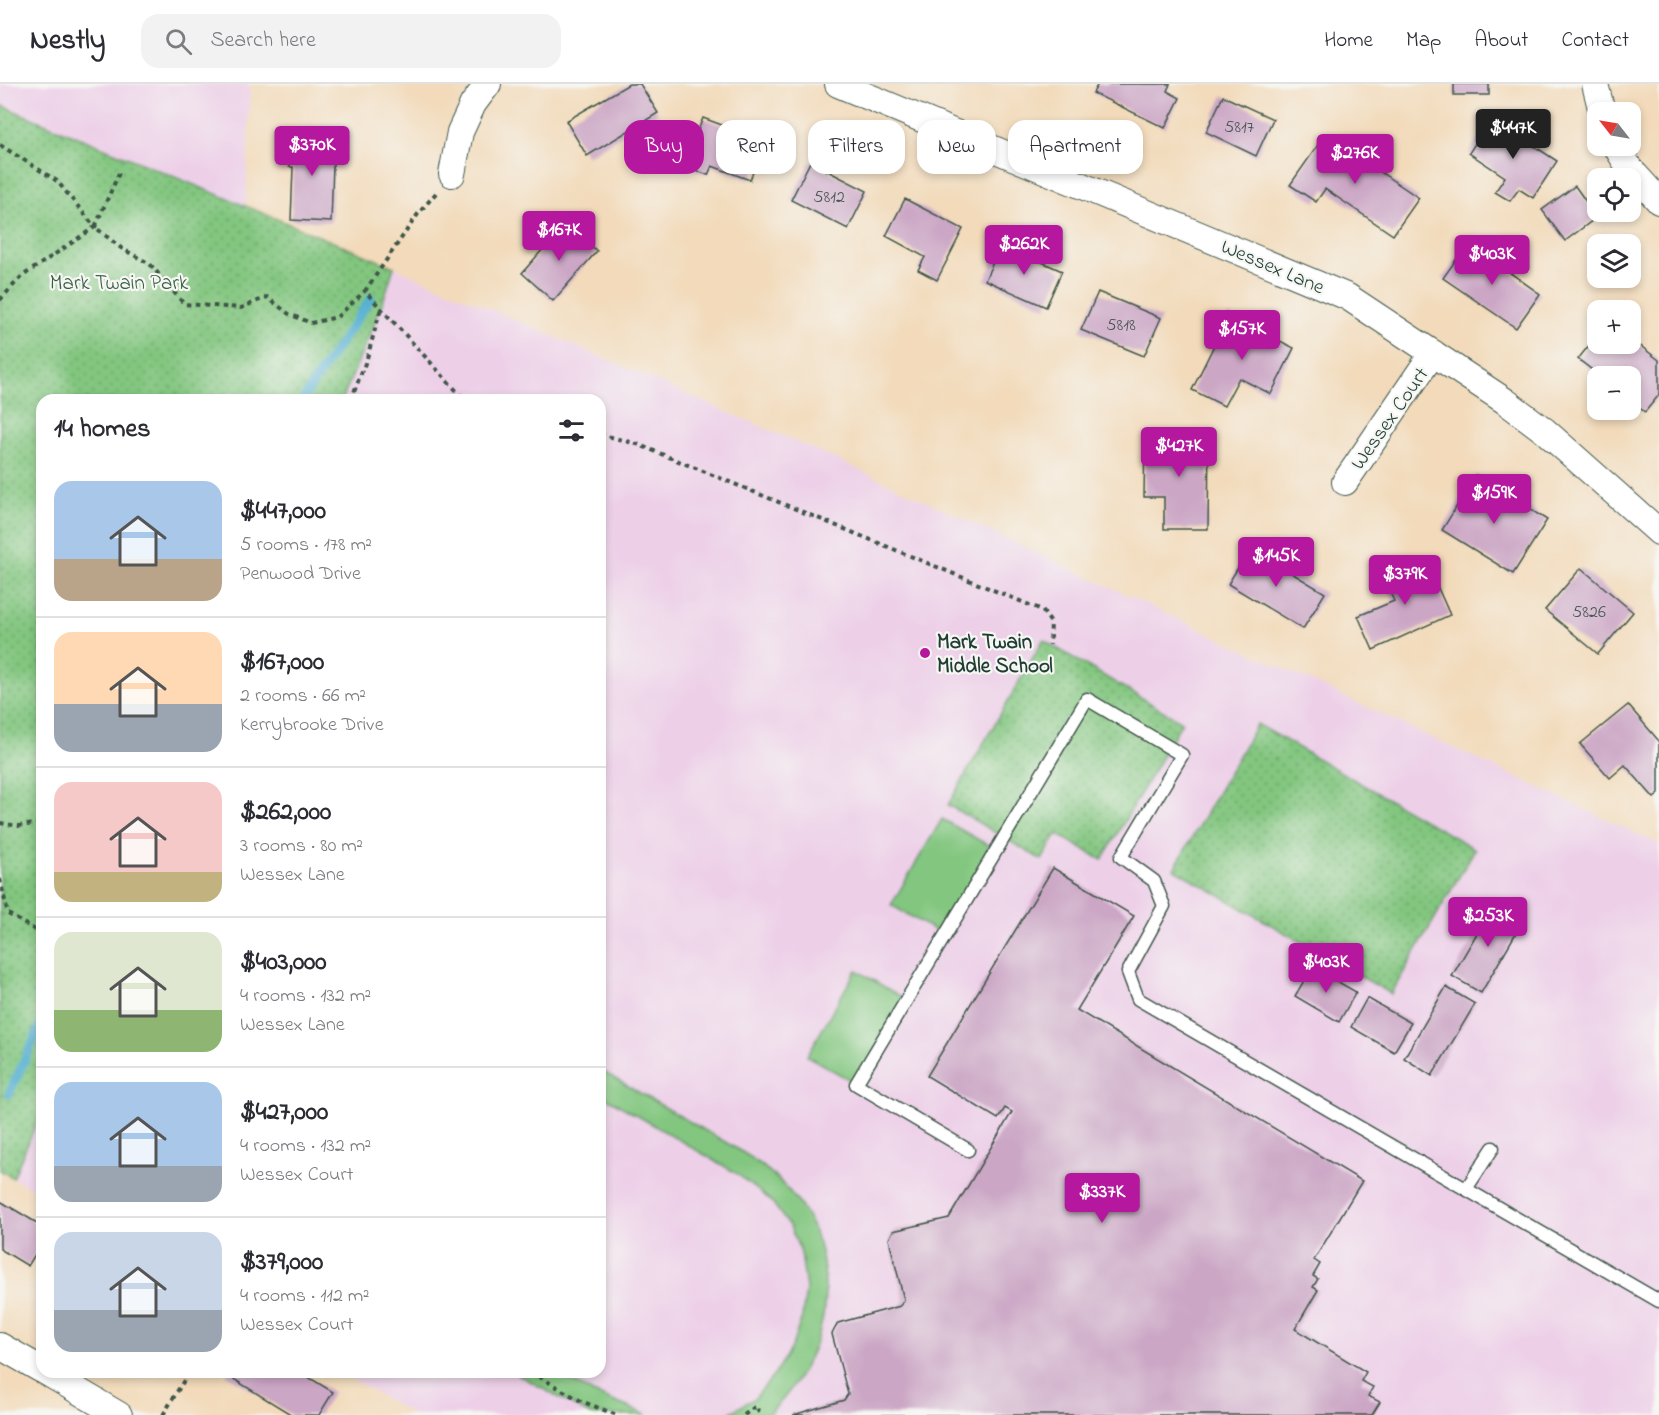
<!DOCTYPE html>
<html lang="en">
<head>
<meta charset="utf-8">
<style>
	body { margin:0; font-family:"Indie Flower",sans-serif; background:#f2f2f3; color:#2b2b33; height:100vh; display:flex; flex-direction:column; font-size:22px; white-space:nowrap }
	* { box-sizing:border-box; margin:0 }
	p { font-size:20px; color:#7c7c81 }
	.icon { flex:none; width:33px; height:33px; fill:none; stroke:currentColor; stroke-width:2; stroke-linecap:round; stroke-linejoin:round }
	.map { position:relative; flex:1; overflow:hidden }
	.sheet { position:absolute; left:36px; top:310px; width:570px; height:984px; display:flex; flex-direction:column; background:#fff; border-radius:18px; box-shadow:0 3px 9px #0003 }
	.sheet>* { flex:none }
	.banner { position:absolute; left:624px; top:36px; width:570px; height:54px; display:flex; gap:12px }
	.needle { width:39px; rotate:301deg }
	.tools { position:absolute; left:1587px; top:18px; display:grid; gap:12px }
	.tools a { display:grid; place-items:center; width:54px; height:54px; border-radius:12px; background:#fff; box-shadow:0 3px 9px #0003; font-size:30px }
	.price { position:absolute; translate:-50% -51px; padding:0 14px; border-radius:6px; background:#b5179e; color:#fff; font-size:20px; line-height:39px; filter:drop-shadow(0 2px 3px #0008) }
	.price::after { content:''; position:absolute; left:50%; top:36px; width:18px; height:14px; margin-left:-9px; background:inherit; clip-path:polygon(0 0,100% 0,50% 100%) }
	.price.on { background:#222; color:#fff }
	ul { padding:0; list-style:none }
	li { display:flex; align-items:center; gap:18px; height:150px; padding:0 18px }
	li+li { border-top:2px solid #e1e1e2 }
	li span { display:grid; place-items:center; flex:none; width:168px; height:120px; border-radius:18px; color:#555 }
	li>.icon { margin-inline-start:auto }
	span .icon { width:72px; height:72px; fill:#fffc; stroke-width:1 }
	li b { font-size:26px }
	h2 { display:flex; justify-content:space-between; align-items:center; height:72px; padding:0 18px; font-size:26px }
	.pill { padding:0 21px; border-radius:18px; background:#fff; box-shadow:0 3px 9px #0003; font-size:21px; line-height:54px }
	.pill.on { background:#b5179e; color:#fff }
	header { display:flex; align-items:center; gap:36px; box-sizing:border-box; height:84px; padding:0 30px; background:#fff; border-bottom:2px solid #e1e1e2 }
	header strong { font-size:28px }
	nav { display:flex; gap:33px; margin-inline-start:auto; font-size:21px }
	.search { width:420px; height:54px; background:#f2f2f3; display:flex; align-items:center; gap:15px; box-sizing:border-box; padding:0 21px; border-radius:18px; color:#7c7c81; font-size:22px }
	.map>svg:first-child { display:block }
</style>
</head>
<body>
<header>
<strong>Nestly</strong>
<div class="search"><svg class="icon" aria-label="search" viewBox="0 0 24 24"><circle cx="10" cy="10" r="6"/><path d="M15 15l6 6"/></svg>Search here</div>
<nav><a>Home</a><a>Map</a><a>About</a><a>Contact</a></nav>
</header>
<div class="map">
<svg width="1659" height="1331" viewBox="0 0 1659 1331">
	<defs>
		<pattern id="park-dots" width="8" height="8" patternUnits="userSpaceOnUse" patternTransform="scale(1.5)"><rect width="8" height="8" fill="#82c67f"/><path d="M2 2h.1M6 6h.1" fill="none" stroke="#6aa269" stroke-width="1.8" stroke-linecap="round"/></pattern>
	</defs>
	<rect width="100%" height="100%" fill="#f6f6f2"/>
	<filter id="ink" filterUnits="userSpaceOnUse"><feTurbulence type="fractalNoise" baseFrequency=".0167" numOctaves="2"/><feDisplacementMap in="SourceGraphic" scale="12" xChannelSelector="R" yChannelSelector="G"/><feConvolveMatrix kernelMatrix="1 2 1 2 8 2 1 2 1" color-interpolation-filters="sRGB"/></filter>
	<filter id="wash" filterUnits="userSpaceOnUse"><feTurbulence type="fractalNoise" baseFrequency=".008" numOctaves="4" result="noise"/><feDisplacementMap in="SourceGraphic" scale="24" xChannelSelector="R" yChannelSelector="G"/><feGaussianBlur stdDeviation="1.35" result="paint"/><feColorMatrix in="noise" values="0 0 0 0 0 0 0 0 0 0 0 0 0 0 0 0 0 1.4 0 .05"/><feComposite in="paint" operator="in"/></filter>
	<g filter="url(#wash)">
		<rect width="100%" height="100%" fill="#f2daba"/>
		<g fill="#edd0e8">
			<polygon points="0,0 250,0 246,122 0,20"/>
			<polygon points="394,183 840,377 1659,760 1659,1331 414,1331 342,1289 600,1288 600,316 338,316"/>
			<polygon points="42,1025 42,1111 13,1094"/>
		</g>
		<g fill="url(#park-dots)" stroke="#50825a" stroke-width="1.5">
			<polygon points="0,21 394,183 381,224 342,316 42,316 42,1026 13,1094 0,1086"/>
			<polygon points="1043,556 1182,638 1102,776 1057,750 1042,776 948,721"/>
			<polygon points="1257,640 1475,765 1391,910 1174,785"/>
		</g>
		<g fill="#82c67f" stroke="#50825a" stroke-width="1.5">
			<polygon points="942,735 995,765 944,852 891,821"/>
			<polygon points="856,886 905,915 857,1000 807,972"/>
			<path d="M600 986C633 1005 666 1024 699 1043 715 1052 731 1061 747 1071 803 1108 831 1156 824 1224 821 1260 795 1308 767 1331H726L755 1314 775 1290 792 1262 802 1233 806 1205 801 1169 790 1143 772 1118 736 1089 600 1010Z"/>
			<polygon points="515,1289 557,1289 593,1309 647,1331 590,1331"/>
		</g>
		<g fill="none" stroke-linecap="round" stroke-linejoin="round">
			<g stroke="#51aed0" stroke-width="9">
				<polyline points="303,316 314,298 371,214"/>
				<polyline points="9,1010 42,938"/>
			</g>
		</g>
		<g id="blocks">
			<g fill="#cba6c5">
				<polygon points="629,0 640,0 658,29 587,72 566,37"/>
				<polygon points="1098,0 1170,0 1167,7 1180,14 1165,44 1093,9"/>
				<rect x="1454" y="0" width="35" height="11"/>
				<polygon points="1223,12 1273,35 1256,72 1206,48"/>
				<polygon points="703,34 765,57 750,96 712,82 708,91 684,82"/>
				<polygon points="1491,34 1557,77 1533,114 1519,105 1510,117 1495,108 1505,93 1469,69"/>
				<polygon points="291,51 334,52 331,138 291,136 293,83 289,83"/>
				<polygon points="1325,51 1419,114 1393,151 1325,105 1316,118 1290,101"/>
				<polygon points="810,78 867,107 848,145 791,116"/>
				<polygon points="1575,102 1597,133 1565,157 1542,126"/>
				<polygon points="905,115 963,145 937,196 918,186 925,173 886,152"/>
				<polygon points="566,139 597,167 553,217 522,189"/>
				<polygon points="1468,159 1540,210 1516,244 1443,194"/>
				<polygon points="1001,160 1062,187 1046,223 985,196"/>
				<polygon points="1098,208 1161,234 1144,272 1081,246"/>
				<polygon points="1229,231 1294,264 1271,310 1239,294 1224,322 1192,306"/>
				<polygon points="1598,250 1598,260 1630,260 1630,254 1659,276 1659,311 1645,328 1630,317 1630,292 1600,292 1578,275"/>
				<polygon points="1145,350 1209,350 1208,445 1164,445 1164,413 1144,413"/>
				<polygon points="1476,391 1547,436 1513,490 1442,446"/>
				<polygon points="1250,464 1325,509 1303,545 1228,500"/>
				<polygon points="1425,475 1450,531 1373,566 1358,532 1394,517 1383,494"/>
				<polygon points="1581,484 1633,528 1598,570 1545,526"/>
				<polygon points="1628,621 1659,657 1659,710 1654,714 1625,681 1610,694 1580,660"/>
				<polygon points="1053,784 1134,832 1077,926 1362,1097 1314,1176 1320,1180 1313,1192 1318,1195 1313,1203 1318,1206 1295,1245 1366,1288 1361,1297 1373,1303 1368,1312 1380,1318 1372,1331 793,1331 844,1316 848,1310 832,1250 838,1239 900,1222 904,1216 889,1155 893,1147 949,1134 1012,1028 1005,1024 998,1035 927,992"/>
				<polygon points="1494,820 1523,837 1481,909 1452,892"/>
				<polygon points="1312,883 1356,908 1339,938 1295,912"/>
				<polygon points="1446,903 1475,920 1432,992 1404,974"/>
				<polygon points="1367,914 1411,939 1394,968 1351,943"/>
				<polygon points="0,1117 42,1142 42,1159 28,1182 0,1165"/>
				<polygon points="228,1288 300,1288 333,1308 319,1331 292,1331 227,1291"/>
			</g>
		</g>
	</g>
	<g filter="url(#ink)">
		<use href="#blocks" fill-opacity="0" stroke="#3f5548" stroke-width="1.5"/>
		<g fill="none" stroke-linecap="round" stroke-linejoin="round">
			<g stroke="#3f5548" stroke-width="15">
				<g id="service">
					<polyline points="968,1066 856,1000 1087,615 1182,671 1121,773 1154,797 1164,822 1128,888 1138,915 1659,1217"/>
					<polyline points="1466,1105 1493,1064"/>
				</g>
			</g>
			<g stroke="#3f5548" stroke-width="28">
				<g id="minor">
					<polyline points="838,0 1348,213 1505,317 1545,347 1659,448"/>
					<polyline points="1595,0 1602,28"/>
					<polyline points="1616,62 1630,85 1659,117"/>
					<polyline points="452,90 460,48 473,20 488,0"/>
					<polyline points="1345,398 1433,269"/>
					<polyline points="0,1262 42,1286"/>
					<polyline points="46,1288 119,1331"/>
				</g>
			</g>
			<g stroke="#3f5548" stroke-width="4" stroke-dasharray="4.5 4.5" stroke-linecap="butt">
				<polyline points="0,61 57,97 95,143 21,193 0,216"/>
				<polyline points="119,89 95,143 121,164 150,180 184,220 241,224 267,213 289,230 311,239 337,233 365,207"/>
				<polyline points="436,109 418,130 365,207 465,316"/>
				<polyline points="351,316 367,274 381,224"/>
				<polyline points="600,350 637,360 1042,526 1051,539 1050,561"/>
				<polyline points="0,739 19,742 42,739"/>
				<polyline points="0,795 8,830 42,850"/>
				<polyline points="531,1288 581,1317 617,1331"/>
				<polyline points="163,1331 189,1288"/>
				<polyline points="744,1331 756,1322 760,1331"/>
			</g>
			<use href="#service" stroke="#fff" stroke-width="12"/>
			<use href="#minor" stroke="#fff" stroke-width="26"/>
		</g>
	</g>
	<circle fill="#b5179e" stroke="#f6f6f2" stroke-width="2" cx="925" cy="569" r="6"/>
	<g text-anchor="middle" stroke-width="4.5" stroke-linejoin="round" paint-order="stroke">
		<g font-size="18" fill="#4a5758">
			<text x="1239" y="48">5817</text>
			<text x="829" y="118">5812</text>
			<text x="1121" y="246">5818</text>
			<text x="1589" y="533">5826</text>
		</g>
		<g font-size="21" fill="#1f3d34" stroke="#f6f6f2">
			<text transform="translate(1273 182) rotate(23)" y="7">Wessex Lane</text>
			<text transform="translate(1389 334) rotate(-55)" y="7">Wessex Court</text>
		</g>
		<g font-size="21" fill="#385f47" stroke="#f6f6f2">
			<text x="119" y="205">Mark Twain Park</text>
		</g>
		<g font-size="21" font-weight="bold" fill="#1f3d34" stroke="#f6f6f2" text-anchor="start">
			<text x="937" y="564">Mark Twain<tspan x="937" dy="24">Middle School</tspan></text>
		</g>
	</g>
</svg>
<div class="tools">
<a><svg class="needle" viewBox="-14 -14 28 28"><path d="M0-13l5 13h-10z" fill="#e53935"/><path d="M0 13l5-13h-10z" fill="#7c7c81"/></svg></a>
<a><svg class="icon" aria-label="locate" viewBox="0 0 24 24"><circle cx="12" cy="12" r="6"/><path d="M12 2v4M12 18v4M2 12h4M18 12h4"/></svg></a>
<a><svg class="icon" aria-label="layers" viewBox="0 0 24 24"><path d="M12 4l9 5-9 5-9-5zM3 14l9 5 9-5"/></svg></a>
<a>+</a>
<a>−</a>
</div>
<b class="price on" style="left:1513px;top:76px">$447K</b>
<b class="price" style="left:312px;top:93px">$370K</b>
<b class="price" style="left:1355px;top:101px">$276K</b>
<b class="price" style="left:559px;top:178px">$167K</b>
<b class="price" style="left:1024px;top:192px">$262K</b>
<b class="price" style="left:1492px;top:202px">$403K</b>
<b class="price" style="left:1242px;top:277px">$157K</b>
<b class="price" style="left:1179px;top:394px">$427K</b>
<b class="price" style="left:1494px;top:441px">$159K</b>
<b class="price" style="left:1276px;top:504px">$145K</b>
<b class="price" style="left:1405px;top:522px">$379K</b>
<b class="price" style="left:1488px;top:864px">$253K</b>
<b class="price" style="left:1326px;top:910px">$403K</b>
<b class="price" style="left:1102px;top:1140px">$337K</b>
<div class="banner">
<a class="pill on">Buy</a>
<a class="pill">Rent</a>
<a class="pill">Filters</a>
<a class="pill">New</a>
<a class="pill">Apartment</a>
</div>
<section class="sheet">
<h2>14 homes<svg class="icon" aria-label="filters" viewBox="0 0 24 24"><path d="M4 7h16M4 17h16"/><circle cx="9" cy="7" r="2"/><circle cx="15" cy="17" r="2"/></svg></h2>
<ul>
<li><span style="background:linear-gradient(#a9c7e8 65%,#b9a48a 0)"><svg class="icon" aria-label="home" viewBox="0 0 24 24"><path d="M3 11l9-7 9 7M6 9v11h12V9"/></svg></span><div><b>$447,000</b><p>5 rooms · 178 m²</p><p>Penwood Drive</p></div></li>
<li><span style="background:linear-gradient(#ffd9b3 60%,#9aa5b1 0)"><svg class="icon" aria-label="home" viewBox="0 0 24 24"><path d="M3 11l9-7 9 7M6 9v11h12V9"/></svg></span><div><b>$167,000</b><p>2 rooms · 66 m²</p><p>Kerrybrooke Drive</p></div></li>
<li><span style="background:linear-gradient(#f6c9c9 75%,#c2b280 0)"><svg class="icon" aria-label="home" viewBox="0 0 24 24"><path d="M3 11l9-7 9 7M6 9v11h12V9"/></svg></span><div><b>$262,000</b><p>3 rooms · 80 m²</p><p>Wessex Lane</p></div></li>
<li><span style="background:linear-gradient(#dfe7d0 65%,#8fb573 0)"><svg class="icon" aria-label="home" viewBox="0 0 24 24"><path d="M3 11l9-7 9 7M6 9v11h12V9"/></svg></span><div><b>$403,000</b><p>4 rooms · 132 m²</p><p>Wessex Lane</p></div></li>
<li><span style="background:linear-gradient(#a9c7e8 70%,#9aa5b1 0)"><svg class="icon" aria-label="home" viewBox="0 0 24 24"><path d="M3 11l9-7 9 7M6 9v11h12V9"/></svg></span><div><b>$427,000</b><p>4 rooms · 132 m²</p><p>Wessex Court</p></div></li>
<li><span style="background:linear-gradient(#c9d6e8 65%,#9aa5b1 0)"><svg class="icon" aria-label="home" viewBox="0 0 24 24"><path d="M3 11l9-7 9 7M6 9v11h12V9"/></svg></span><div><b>$379,000</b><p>4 rooms · 112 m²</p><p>Wessex Court</p></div></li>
</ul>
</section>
</div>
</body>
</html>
